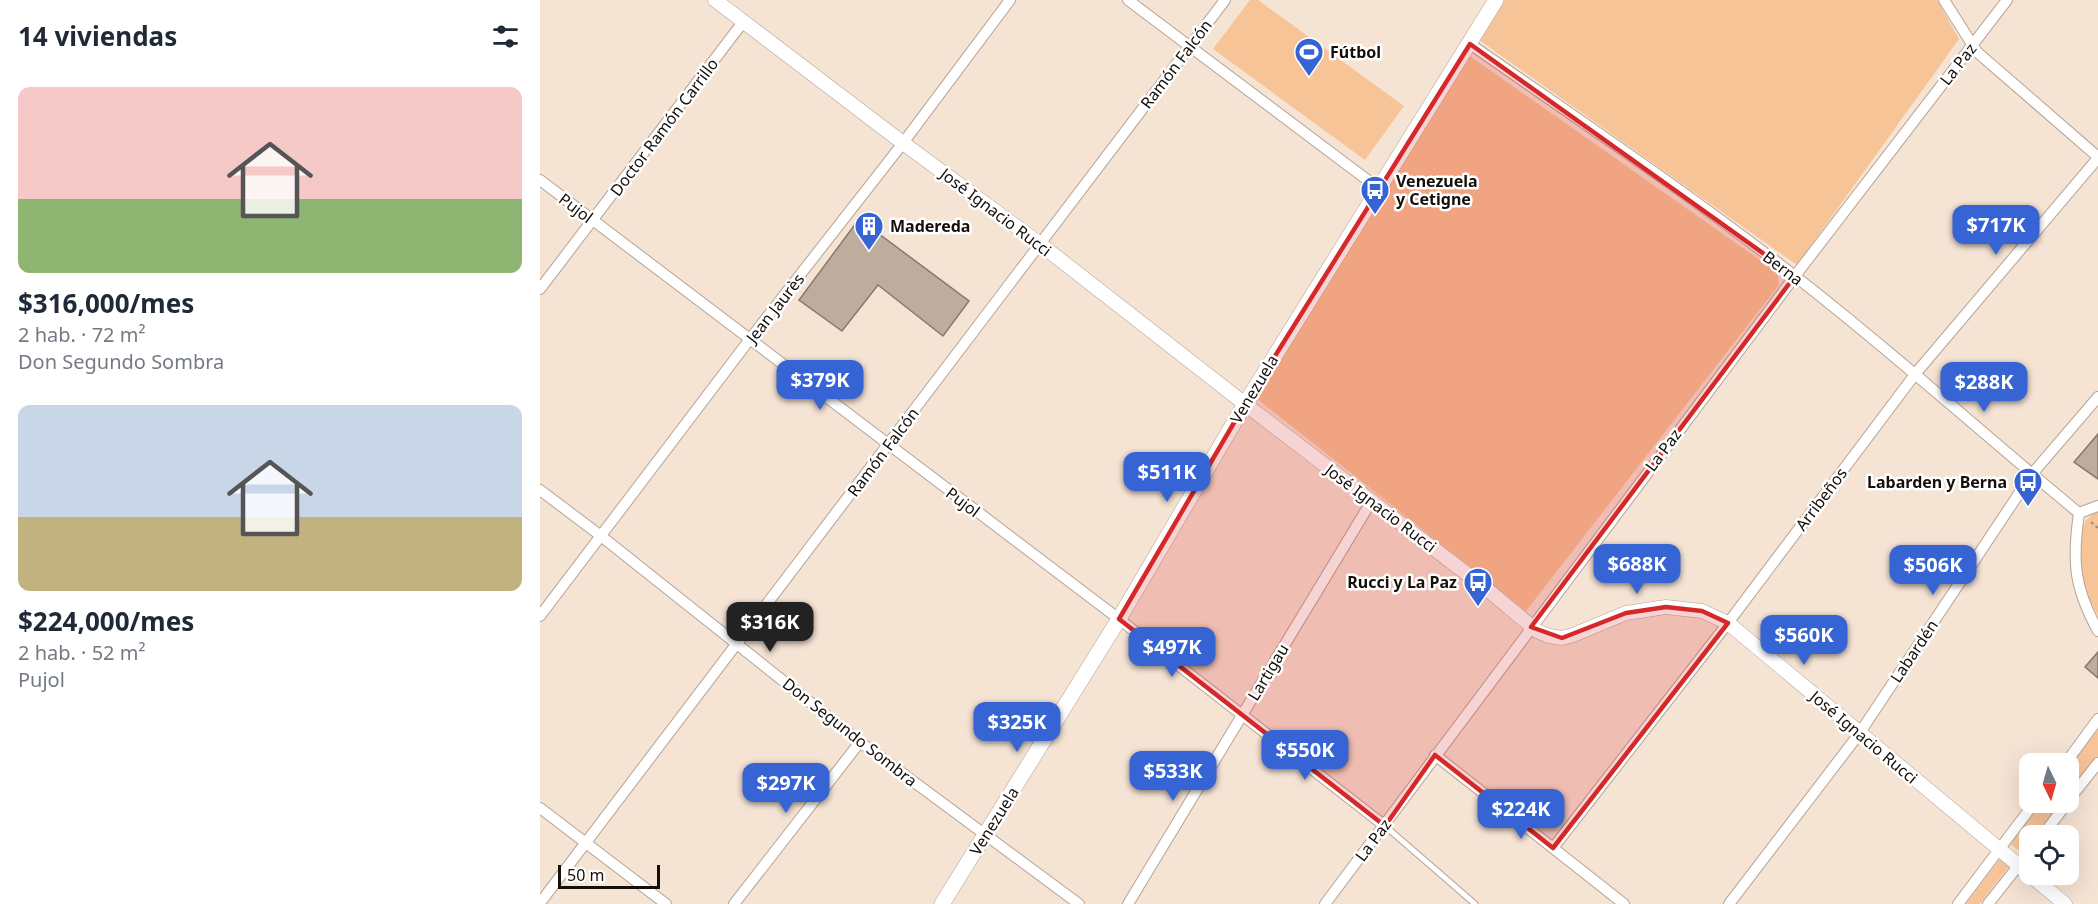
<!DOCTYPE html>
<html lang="es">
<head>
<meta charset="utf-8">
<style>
	body { margin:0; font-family:"Noto Sans",sans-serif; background:#f6f6f7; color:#1f2937; height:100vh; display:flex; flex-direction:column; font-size:22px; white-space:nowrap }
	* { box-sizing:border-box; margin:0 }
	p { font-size:20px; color:#747a83 }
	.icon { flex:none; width:33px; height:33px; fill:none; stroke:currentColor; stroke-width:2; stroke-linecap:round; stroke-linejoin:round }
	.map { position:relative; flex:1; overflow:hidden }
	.drawer { display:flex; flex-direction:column; background:#fff; width:540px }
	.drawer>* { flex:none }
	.needle { width:39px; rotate:175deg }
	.controls { position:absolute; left:1479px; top:753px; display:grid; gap:12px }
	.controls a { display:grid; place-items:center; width:60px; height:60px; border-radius:12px; background:#fff; box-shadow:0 6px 24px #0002; font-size:30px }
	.scale { position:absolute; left:18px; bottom:15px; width:102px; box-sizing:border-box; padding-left:6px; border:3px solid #150f0a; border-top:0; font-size:16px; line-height:21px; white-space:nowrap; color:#150f0a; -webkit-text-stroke:4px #fff; paint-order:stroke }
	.price { position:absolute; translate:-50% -51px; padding:0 14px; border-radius:12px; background:#3764d4; color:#fff; font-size:20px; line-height:39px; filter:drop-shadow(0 2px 3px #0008) }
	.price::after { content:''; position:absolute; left:50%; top:36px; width:18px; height:14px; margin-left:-9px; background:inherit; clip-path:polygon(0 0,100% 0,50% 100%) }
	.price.selected { background:#222; color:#fff }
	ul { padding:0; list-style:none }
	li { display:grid; align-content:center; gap:12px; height:318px; padding:0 18px }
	li span { display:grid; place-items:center; height:186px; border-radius:12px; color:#555 }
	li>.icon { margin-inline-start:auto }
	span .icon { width:108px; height:108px; fill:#fffc; stroke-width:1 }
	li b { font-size:26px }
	h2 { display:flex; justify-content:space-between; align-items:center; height:72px; padding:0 18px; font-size:26px }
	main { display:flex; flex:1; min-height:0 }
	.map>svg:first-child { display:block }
</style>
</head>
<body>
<main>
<section class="drawer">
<h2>14 viviendas<svg class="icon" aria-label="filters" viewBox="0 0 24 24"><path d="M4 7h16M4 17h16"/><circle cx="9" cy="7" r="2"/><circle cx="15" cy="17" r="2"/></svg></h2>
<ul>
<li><span style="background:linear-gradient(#f6c9c9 60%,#8fb573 0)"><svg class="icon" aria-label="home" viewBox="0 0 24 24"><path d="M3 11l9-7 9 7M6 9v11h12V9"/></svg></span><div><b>$316,000/mes</b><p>2 hab. · 72 m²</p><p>Don Segundo Sombra</p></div></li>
<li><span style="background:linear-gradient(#c9d6e8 60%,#c2b280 0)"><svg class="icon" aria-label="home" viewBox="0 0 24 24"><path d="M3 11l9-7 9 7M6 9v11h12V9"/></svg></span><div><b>$224,000/mes</b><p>2 hab. · 52 m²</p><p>Pujol</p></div></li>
</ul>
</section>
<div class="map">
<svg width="1558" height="904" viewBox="0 0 1558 904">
	<rect width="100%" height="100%" fill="#f5e3d4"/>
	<g fill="#f7c498">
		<polygon points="710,0 718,0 864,106 825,160 673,49"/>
		<polygon points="965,0 1397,0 1419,39 1257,265 939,40"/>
		<polygon points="930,56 1237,272 1239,285 986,611 716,398"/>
		<path d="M1558 511V615C1545 597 1533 545 1544 524 1547 518 1553 514 1558 511Z"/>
		<polygon points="1558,730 1558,756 1529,794 1528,768"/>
		<polygon points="1502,803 1522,803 1496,835 1490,836 1489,844 1483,853 1470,844"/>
		<polygon points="1460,859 1469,866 1440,904 1426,904"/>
	</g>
	<g fill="#bead9f" stroke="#88796b" stroke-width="1.5">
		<polygon points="319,219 429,301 403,336 338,285 302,331 259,300"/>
		<polygon points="1558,434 1558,479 1534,462"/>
		<polygon points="1558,652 1558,678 1545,667"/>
	</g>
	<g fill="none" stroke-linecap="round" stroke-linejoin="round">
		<g stroke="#b5a496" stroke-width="7">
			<polyline id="service" points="845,826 935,904"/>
		</g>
		<g stroke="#b5a496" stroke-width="12">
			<g id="minor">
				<polyline points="588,0 838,188"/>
				<polyline points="1404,0 1437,52 1558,157"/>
				<path d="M930 44C1039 120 1151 195 1256 277 1353 352 1444 435 1539 513"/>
				<polyline points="0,180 579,619 845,826"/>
				<polyline points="0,289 203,22"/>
				<polyline points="0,490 61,536 320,742 539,904"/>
				<path d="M1539 513C1532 562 1534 587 1558 631"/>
				<polyline points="1539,513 1558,506"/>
				<polyline points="0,616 210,339 363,143 470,0"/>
				<polyline points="895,755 1084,904"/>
				<polyline points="1525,764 1558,719"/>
				<polyline points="1528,801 1558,763"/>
				<polyline points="0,808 126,904"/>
				<polyline points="1502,836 1528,802"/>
				<polyline points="1013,848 1188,623 1376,373 1558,158"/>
				<polyline points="0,903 685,0"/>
				<polyline points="194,904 320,742"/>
				<polyline points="588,904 831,502"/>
				<polyline points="785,904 1255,276 1467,0"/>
				<polyline points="1189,904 1319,734 1492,474 1558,397"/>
				<polyline points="1418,904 1495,802"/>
				<polyline points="1448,904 1490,851"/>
			</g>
		</g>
		<g stroke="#b5a496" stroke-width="15">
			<polyline id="tertiary" points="175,0 363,143 500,244 705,404 948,590 997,631 1009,636 1022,638 1033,635 1086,613 1126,607 1162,611 1188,623 1525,904"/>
		</g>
		<g stroke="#b5a496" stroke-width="16">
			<polyline id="secondary" points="402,904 579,619 705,404 956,0"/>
		</g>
		<polyline stroke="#988b80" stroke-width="2" stroke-dasharray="3 3" stroke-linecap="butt" points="1551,522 1558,528"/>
		<use href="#service" stroke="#fff" stroke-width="5"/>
		<use href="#minor" stroke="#fff" stroke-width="10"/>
		<use href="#tertiary" stroke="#fff" stroke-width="14"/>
		<use href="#secondary" stroke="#fff" stroke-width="15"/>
	</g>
	<path fill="#d62828" fill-opacity="0.2" stroke="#d62828" stroke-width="4.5" stroke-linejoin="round" d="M930 44 1255 276 991 627 1022 638 1086 613 1126 607 1162 611 1188 623 1013 848 895 755 845 826 579 619 705 404Z"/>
	<defs>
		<g id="stadium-pin" transform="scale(1.5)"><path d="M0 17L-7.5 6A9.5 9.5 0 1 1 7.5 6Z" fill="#3764d4" stroke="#fff"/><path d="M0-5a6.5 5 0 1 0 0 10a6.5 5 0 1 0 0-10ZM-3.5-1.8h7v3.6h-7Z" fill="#fff"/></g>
		<g id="bus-pin" transform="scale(1.5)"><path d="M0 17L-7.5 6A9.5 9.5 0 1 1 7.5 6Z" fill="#3764d4" stroke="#fff"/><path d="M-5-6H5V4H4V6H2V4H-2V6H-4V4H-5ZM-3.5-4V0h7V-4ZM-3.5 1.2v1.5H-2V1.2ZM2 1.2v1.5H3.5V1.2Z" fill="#fff"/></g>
		<g id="building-pin" transform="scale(1.5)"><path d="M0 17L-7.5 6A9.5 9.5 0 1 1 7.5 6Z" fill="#3764d4" stroke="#fff"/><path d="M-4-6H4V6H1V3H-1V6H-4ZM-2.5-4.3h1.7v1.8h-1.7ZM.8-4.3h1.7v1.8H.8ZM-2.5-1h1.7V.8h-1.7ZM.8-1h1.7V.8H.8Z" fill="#fff"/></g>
	</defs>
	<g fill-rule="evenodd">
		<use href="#stadium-pin" x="769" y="52"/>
		<use href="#bus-pin" x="835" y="190"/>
		<use href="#building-pin" x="329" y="226"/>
		<use href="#bus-pin" x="1488" y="482"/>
		<use href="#bus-pin" x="938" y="582"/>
	</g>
	<g text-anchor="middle" stroke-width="5" stroke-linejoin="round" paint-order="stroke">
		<g font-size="16" font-weight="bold" fill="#150f0a" stroke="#fff" text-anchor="start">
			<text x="790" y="58">Fútbol</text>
			<text x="856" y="187">Venezuela<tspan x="856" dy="18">y Cetigne</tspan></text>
			<text x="350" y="232">Madereda</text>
			<text x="1467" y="488" text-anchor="end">Labarden y Berna</text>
			<text x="917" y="588" text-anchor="end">Rucci y La Paz</text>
		</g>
		<g font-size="16" fill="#150f0a" stroke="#fff">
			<text transform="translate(636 64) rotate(-53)" y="6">Ramón Falcón</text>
			<text transform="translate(1418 64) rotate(-52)" y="6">La Paz</text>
			<text transform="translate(124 127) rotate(-53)" y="6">Doctor Ramón Carrillo</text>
			<text transform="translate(36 208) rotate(37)" y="6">Pujol</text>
			<text transform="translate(456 212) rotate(37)" y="6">José Ignacio Rucci</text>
			<text transform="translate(1243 268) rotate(37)" y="6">Berna</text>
			<text transform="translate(235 308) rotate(-52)" y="6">Jean Jaurès</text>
			<text transform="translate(714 389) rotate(-59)" y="6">Venezuela</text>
			<text transform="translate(1123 450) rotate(-53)" y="6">La Paz</text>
			<text transform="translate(343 452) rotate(-53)" y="6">Ramón Falcón</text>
			<text transform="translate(1281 499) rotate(-53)" y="6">Arribeños</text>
			<text transform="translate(423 502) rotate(37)" y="6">Pujol</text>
			<text transform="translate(841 508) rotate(37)" y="6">José Ignacio Rucci</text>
			<text transform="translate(1374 651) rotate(-56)" y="6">Labardén</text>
			<text transform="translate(728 672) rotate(-59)" y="6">Lartigau</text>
			<text transform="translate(310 732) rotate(38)" y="6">Don Segundo Sombra</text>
			<text transform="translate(1324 737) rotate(40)" y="6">José Ignacio Rucci</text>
			<text transform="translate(454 821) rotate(-58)" y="6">Venezuela</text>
			<text transform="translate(833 840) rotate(-53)" y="6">La Paz</text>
		</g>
	</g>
</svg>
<div class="controls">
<a><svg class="needle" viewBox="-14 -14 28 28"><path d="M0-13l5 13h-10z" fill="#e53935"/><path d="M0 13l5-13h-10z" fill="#747a83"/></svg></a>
<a><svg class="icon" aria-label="locate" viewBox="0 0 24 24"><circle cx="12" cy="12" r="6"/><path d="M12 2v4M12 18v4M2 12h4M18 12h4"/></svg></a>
</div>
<div class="scale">50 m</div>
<b class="price" style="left:1456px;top:256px">$717K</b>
<b class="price" style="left:280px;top:411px">$379K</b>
<b class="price" style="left:1444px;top:413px">$288K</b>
<b class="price" style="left:627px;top:503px">$511K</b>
<b class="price" style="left:1097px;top:595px">$688K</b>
<b class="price" style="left:1393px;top:596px">$506K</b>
<b class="price selected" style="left:230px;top:653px">$316K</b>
<b class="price" style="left:1264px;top:666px">$560K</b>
<b class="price" style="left:632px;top:678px">$497K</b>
<b class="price" style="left:477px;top:753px">$325K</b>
<b class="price" style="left:765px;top:781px">$550K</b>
<b class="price" style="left:633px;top:802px">$533K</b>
<b class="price" style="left:246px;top:814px">$297K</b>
<b class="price" style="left:981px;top:840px">$224K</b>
</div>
</main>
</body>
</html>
